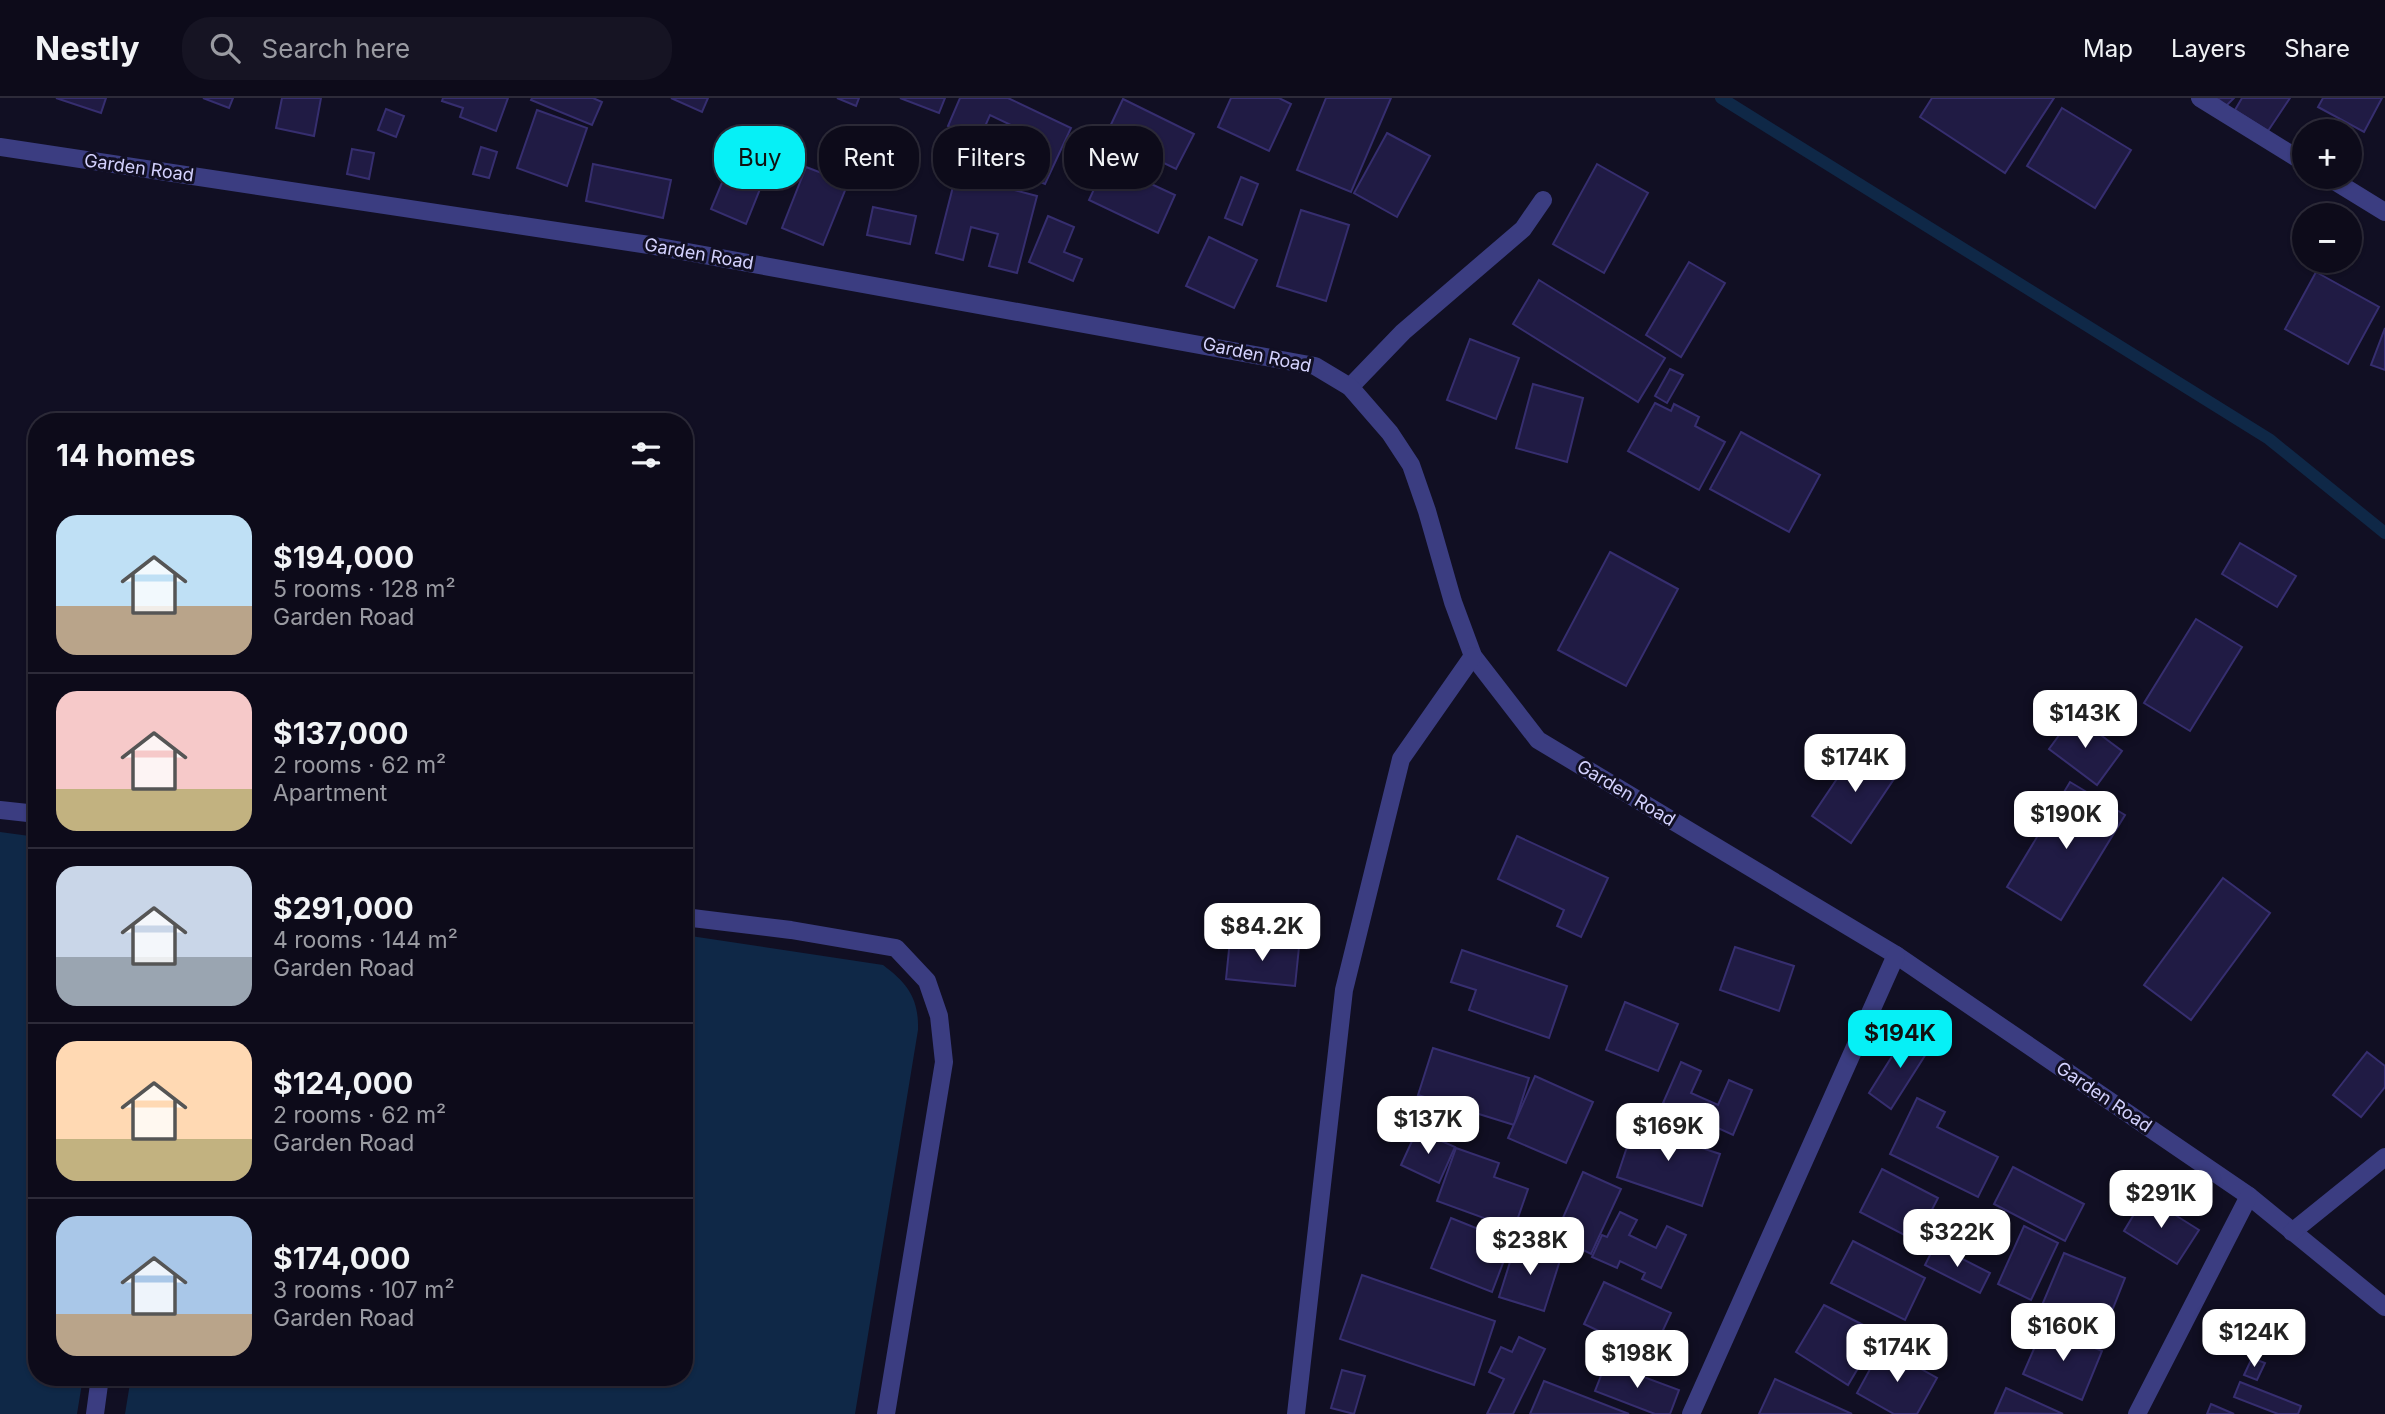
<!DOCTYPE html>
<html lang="en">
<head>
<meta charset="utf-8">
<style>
	body { margin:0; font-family:Inter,sans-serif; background:#161423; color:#f1f3f6; height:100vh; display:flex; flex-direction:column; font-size:26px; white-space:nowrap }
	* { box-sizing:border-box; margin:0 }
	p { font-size:23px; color:#9a9ba2 }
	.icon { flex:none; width:38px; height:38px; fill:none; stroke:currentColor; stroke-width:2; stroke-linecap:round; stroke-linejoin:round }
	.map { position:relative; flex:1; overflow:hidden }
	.panel { position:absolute; left:28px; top:315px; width:665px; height:973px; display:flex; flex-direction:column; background:#0d0b1a; border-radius:28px; box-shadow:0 2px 5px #0004,0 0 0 2px #2d2b39 }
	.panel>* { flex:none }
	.guide { position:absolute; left:714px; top:28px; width:665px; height:63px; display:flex; gap:14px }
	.fabs { position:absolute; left:2292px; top:21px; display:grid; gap:14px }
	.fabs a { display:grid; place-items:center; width:70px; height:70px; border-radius:50%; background:#0d0b1a; box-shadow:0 2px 5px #0004,0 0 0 2px #2d2b39; font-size:35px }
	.price { position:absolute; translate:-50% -60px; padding:0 16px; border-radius:14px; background:#fff; color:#222; font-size:23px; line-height:46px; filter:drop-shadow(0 2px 4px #0008) }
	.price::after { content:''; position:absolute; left:50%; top:42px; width:21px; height:16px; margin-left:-10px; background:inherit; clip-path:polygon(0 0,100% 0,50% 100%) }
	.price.current { background:#06f0f6; color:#111 }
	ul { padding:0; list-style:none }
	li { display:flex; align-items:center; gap:21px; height:175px; padding:0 28px }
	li+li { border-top:2px solid #2d2b39 }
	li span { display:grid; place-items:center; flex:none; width:196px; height:140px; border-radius:21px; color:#555 }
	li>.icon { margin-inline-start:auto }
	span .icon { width:84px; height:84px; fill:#fffc; stroke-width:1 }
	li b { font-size:30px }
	h2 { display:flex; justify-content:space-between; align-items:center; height:84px; padding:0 28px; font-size:30px }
	.pill { padding:0 24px; border-radius:28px; background:#0d0b1a; box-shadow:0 2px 5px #0004,0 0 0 2px #2d2b39; font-size:24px; line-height:63px }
	.pill.current { background:#06f0f6; color:#111 }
	header { display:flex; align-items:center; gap:42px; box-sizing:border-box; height:98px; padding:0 35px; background:#0d0b1a; border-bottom:2px solid #2d2b39 }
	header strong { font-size:33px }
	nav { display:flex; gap:38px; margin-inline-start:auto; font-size:24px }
	.search { width:490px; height:63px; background:#161423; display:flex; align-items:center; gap:18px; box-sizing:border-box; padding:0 24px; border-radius:28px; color:#9a9ba2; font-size:26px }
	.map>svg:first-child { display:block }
</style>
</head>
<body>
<header>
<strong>Nestly</strong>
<div class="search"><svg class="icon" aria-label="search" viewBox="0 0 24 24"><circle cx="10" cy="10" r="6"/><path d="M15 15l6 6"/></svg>Search here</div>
<nav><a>Map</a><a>Layers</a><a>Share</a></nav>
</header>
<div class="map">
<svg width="2385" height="1316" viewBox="0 0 2385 1316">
	<rect width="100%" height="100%" fill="#110f23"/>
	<g fill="#0f2847">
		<polygon points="0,734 37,739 37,1279 83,1279 77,1316 0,1316"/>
		<path d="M684 837 883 867C907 885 919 900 918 932L855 1316H125L131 1279H684Z"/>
	</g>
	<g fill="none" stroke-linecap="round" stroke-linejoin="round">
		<polyline stroke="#0f2847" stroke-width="12" points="1721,0 2269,341 2385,435"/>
	</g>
	<g fill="#201b44" stroke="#362e6f" stroke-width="2">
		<polygon points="56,0 106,0 101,15"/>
		<polygon points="203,0 233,0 229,10"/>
		<polygon points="282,0 321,0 314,38 276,30"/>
		<polygon points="443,0 508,0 496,33 460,19 463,10 442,3"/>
		<polygon points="532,0 593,0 602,4 592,27 531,2"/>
		<polygon points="671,0 708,0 702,14"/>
		<polygon points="837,0 859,0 856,8"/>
		<polygon points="900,0 945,0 939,15"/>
		<polygon points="960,0 1008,0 1071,30 1045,86 1023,77 1040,41 990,17 979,42 948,28"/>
		<polygon points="1231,0 1279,0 1291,6 1269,53 1218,29"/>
		<polygon points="1326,0 1391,0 1351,94 1297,72"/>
		<polygon points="1932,0 2054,0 2005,75 1920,19"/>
		<polygon points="2217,0 2234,0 2226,8"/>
		<polygon points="2242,0 2290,0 2268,33 2235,12"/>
		<polygon points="2323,0 2382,0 2364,34 2318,9"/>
		<polygon points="1123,1 1194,36 1176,71 1106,37"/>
		<polygon points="2062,10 2131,52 2095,110 2027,68"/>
		<polygon points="386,11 404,18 396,39 378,32"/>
		<polygon points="537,12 587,30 567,88 517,70"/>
		<polygon points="1387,35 1430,58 1397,119 1354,95"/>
		<polygon points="742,37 776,51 746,126 711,111"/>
		<polygon points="481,49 497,54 489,80 473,76"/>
		<polygon points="352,51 374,55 369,81 347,76"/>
		<polygon points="1106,65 1175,97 1158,135 1089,102"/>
		<polygon points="593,66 671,82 663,120 586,103"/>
		<polygon points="1597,66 1648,95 1604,175 1553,146"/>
		<polygon points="806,69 848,85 823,147 782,130"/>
		<polygon points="956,77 1037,98 1017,175 989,168 998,136 971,129 963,162 936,155"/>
		<polygon points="1241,79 1258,86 1242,127 1225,120"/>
		<polygon points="873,109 916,118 910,146 867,137"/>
		<polygon points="1301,112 1349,127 1326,203 1277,188"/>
		<polygon points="1048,118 1074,129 1064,154 1082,161 1073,183 1029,164"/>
		<polygon points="1209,139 1257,162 1234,210 1186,188"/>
		<polygon points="1689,164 1725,185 1681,259 1646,237"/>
		<polygon points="2316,174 2379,209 2348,266 2285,231"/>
		<polygon points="1539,182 1665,260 1638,304 1513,226"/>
		<polygon points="2385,230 2385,272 2371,267"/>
		<polygon points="1470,241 1519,260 1496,321 1447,302"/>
		<polygon points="1670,271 1683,277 1667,305 1655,298"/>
		<polygon points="1533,286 1583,300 1567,364 1516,350"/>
		<polygon points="1655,305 1671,313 1674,306 1699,319 1695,328 1725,344 1699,392 1628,353"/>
		<polygon points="1741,334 1820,377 1789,434 1710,391"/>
		<polygon points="2240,445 2296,478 2277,509 2222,476"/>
		<polygon points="1610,454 1678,491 1626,588 1558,552"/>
		<polygon points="2196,521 2242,549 2190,633 2144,605"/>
		<polygon points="2074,617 2122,653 2097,687 2049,651"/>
		<polygon points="1859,648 1898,675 1851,745 1812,718"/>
		<polygon points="2070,684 2125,717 2061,822 2007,789"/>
		<polygon points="1517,738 1608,780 1581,839 1557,828 1564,812 1498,781"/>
		<polygon points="2223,780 2270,815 2191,922 2144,887"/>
		<polygon points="1230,842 1299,849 1295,888 1226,881"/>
		<polygon points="1735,849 1794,868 1779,913 1720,892"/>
		<polygon points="1462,852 1567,888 1549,940 1469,912 1476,892 1451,884"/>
		<polygon points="1625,904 1678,926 1658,973 1606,952"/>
		<polygon points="1908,933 1931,948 1891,1011 1869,995"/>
		<polygon points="1433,950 1529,980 1514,1027 1418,997"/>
		<polygon points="2367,954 2385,968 2385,989 2361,1019 2333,997"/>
		<polygon points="1681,964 1701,973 1691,995 1718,1007 1729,982 1752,992 1733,1037 1663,1005"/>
		<polygon points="1535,978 1593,1004 1566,1065 1508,1040"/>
		<polygon points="1917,1000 1945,1014 1937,1029 1998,1059 1978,1099 1890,1056"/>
		<polygon points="1656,1021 1685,1031 1680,1043 1720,1056 1702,1108 1617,1079 1634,1028 1652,1034"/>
		<polygon points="1417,1032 1455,1049 1439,1085 1401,1067"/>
		<polygon points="1456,1050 1499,1065 1494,1079 1528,1091 1514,1131 1437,1103"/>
		<polygon points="2013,1069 2084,1106 2065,1143 1994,1106"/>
		<polygon points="1882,1071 1938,1100 1916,1143 1860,1114"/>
		<polygon points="1583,1074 1621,1091 1591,1156 1555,1138"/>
		<polygon points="2145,1098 2199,1132 2177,1166 2124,1133"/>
		<polygon points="1620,1114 1637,1122 1629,1137 1656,1150 1667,1128 1686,1137 1661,1190 1642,1181 1645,1175 1620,1163 1617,1170 1592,1159 1602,1137 1607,1139"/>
		<polygon points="1451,1120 1511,1144 1492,1194 1431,1170"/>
		<polygon points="2024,1128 2058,1145 2031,1202 1998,1186"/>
		<polygon points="1853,1143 1925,1180 1905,1222 1831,1185"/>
		<polygon points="1516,1145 1561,1159 1544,1213 1499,1199"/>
		<polygon points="1935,1147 1990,1175 1980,1195 1925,1167"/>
		<polygon points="2064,1155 2125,1180 2102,1238 2040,1212"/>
		<polygon points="1362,1177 1495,1223 1474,1287 1340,1241"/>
		<polygon points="1604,1184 1671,1215 1651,1258 1584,1226"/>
		<polygon points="1824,1207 1879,1235 1848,1287 1796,1254"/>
		<polygon points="2044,1228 2102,1253 2082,1302 2023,1276"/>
		<polygon points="1519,1239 1545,1251 1513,1316 1487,1316 1504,1281 1489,1274 1501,1249 1512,1254"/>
		<polygon points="1882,1249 1937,1280 1917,1316 1894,1316 1857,1295"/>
		<polygon points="2252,1260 2265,1265 2257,1282 2244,1277"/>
		<polygon points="1606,1265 1679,1292 1670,1316 1655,1316 1595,1293"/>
		<polygon points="1342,1272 1365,1278 1354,1316 1331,1310"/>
		<polygon points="1775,1281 1852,1316 1759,1316"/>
		<polygon points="1544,1283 1629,1316 1530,1316"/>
		<polygon points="2240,1284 2301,1308 2298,1316 2278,1316 2234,1299"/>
		<polygon points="2006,1290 2063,1316 1995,1315"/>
		<polygon points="2211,1306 2234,1316 2207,1316"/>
	</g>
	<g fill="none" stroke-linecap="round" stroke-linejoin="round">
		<g stroke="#3b3d81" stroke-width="18">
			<polyline points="1350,289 1403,234 1523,131 1543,102"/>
			<polyline points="0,712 37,716"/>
			<polyline points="684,819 791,832 896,850 927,883 939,918 944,964 886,1316"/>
			<polyline points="95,1316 100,1279"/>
		</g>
		<g stroke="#3b3d81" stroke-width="18">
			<polyline points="2200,0 2305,65"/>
			<polyline points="0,49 649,147 1315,268 1350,289 1390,335 1411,367 1427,413 1453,504 1473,558 1538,642 1896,857 2249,1098 2385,1209"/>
			<polyline points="2328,79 2385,114"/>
			<polyline points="2292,1134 2385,1059"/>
			<polyline points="1296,1316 1344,892 1401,661 1473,558"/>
			<polyline points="1691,1316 1896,857"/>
			<polyline points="2137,1316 2249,1098"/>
		</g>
	</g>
	<g text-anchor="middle" stroke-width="6" stroke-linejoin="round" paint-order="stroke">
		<g font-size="18" fill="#d4d2fe" stroke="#110f23">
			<text transform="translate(139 70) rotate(8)" y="6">Garden Road</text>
			<text transform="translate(699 156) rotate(10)" y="6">Garden Road</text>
			<text transform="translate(1257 257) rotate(12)" y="6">Garden Road</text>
			<text transform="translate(1626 695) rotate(31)" y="6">Garden Road</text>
			<text transform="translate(2104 999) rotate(34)" y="6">Garden Road</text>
		</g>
	</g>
</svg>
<div class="fabs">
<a>+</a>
<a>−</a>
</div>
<b class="price" style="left:2085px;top:652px">$143K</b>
<b class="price" style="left:1855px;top:696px">$174K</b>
<b class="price" style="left:2066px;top:753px">$190K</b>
<b class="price" style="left:1262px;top:865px">$84.2K</b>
<b class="price current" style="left:1900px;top:972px">$194K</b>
<b class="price" style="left:1428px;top:1058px">$137K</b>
<b class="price" style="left:1668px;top:1065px">$169K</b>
<b class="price" style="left:2161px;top:1132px">$291K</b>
<b class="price" style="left:1957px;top:1171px">$322K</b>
<b class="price" style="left:1530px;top:1179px">$238K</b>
<b class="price" style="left:2063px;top:1265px">$160K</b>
<b class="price" style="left:2254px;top:1271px">$124K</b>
<b class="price" style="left:1897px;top:1286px">$174K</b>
<b class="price" style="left:1637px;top:1292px">$198K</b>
<div class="guide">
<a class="pill current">Buy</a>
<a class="pill">Rent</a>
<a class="pill">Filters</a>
<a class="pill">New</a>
</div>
<section class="panel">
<h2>14 homes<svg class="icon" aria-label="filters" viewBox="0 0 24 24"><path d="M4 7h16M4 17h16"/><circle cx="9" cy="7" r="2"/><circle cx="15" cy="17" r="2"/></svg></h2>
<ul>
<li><span style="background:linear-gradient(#bfe0f5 65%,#b9a48a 0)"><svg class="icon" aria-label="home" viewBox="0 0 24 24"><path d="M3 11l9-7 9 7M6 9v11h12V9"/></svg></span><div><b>$194,000</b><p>5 rooms · 128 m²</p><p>Garden Road</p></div></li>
<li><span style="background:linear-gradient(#f6c9c9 70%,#c2b280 0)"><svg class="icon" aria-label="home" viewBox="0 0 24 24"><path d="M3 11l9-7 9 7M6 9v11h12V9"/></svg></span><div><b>$137,000</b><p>2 rooms · 62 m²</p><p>Apartment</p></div></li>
<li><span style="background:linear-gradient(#c9d6e8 65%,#9aa5b1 0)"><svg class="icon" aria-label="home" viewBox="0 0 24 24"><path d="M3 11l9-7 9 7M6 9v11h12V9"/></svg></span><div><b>$291,000</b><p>4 rooms · 144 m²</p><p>Garden Road</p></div></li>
<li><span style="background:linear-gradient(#ffd9b3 70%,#c2b280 0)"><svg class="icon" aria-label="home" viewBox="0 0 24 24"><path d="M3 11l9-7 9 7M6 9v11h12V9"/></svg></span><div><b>$124,000</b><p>2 rooms · 62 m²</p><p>Garden Road</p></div></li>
<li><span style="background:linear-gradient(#a9c7e8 70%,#b9a48a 0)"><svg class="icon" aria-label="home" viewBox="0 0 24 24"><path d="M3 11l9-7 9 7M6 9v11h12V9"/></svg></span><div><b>$174,000</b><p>3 rooms · 107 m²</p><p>Garden Road</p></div></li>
</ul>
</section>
</div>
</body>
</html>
